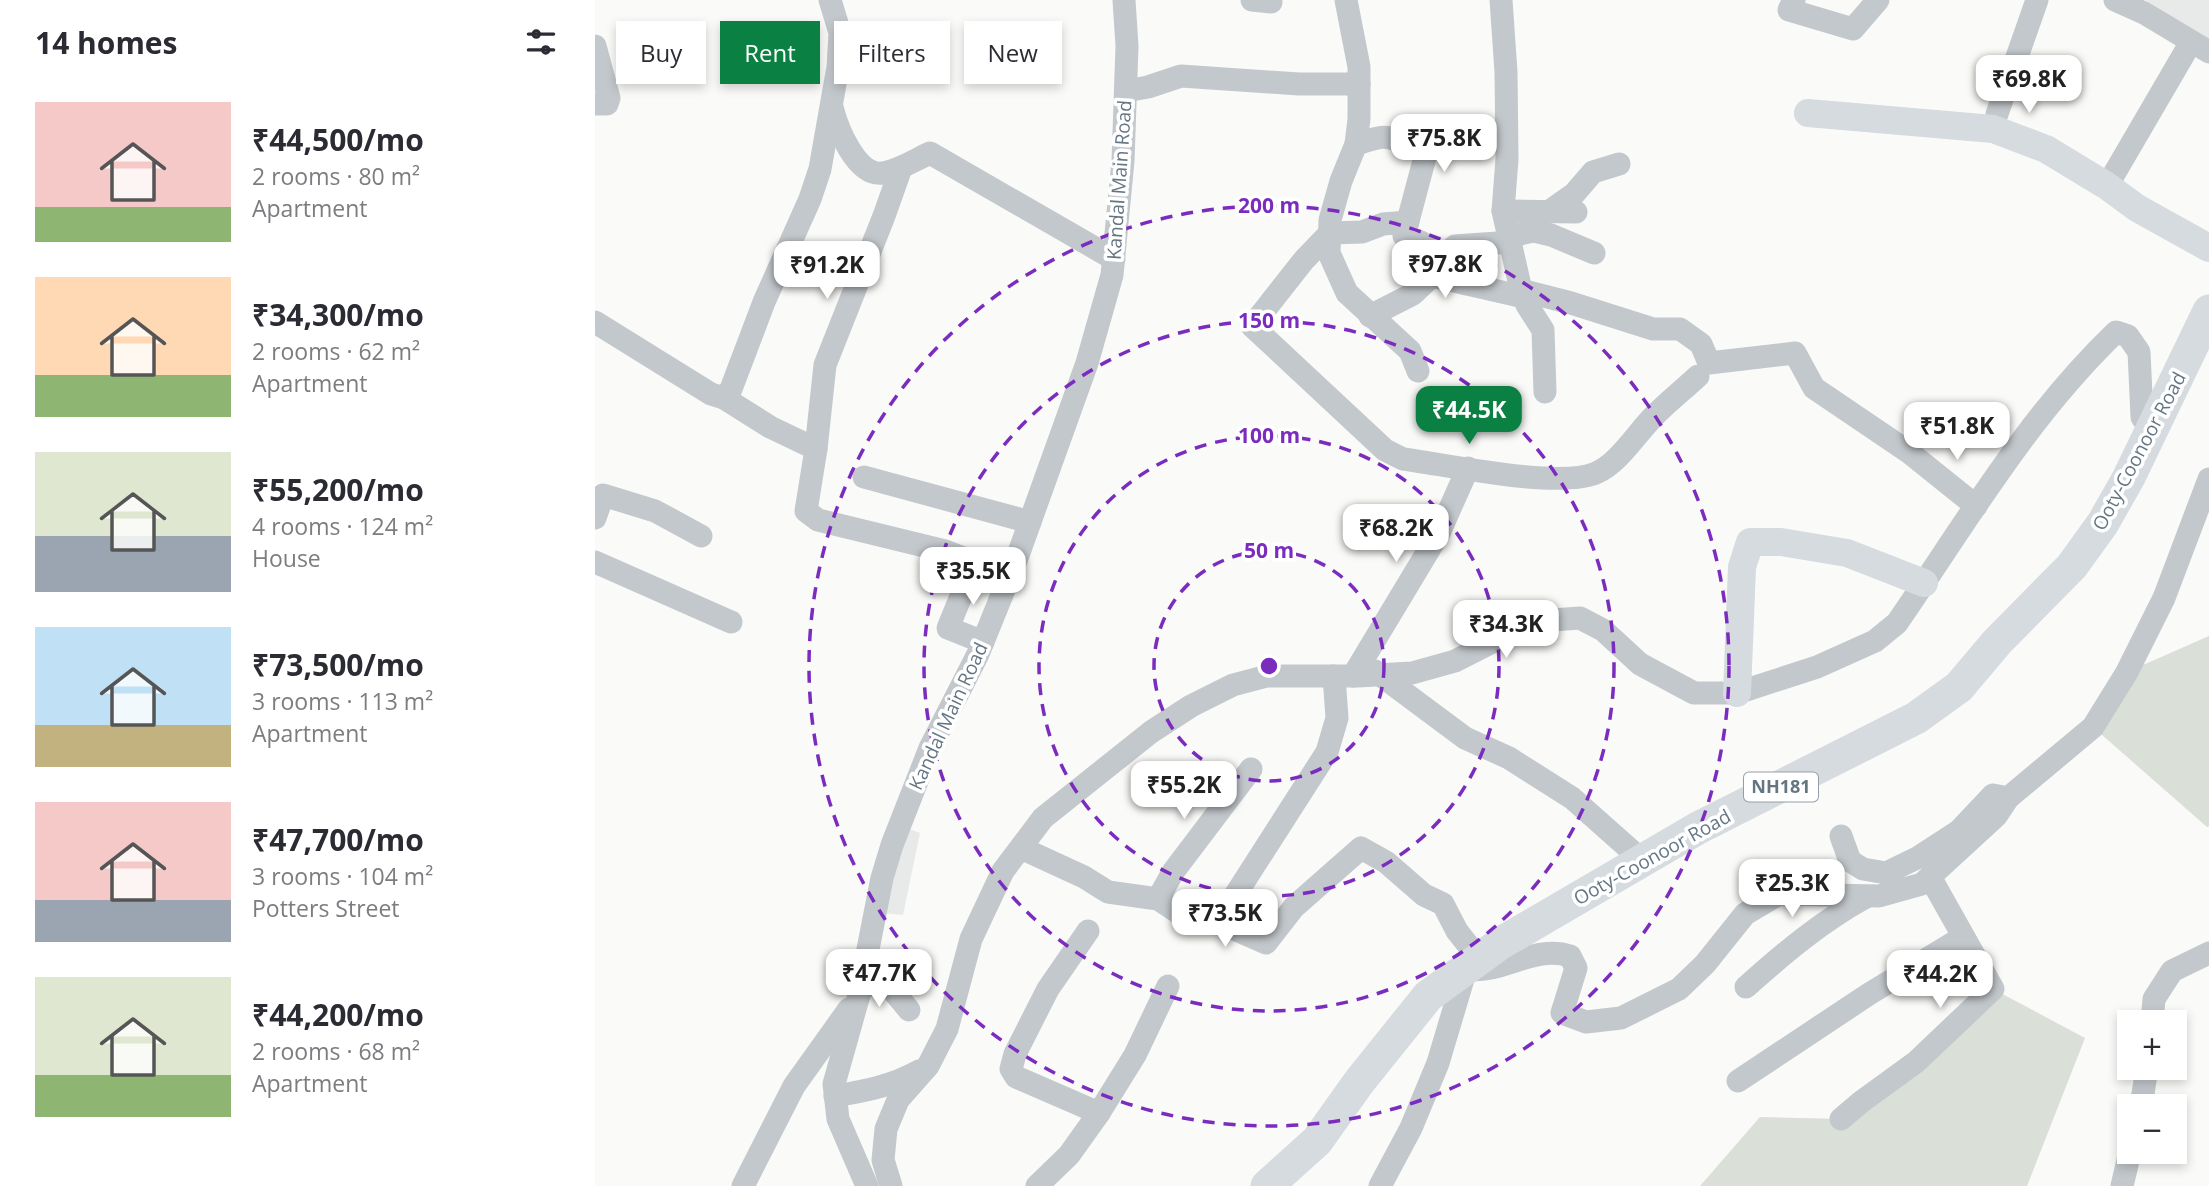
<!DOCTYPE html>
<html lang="en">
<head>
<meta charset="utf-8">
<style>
	body { margin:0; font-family:"Open Sans",sans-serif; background:#f7f7f7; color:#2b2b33; height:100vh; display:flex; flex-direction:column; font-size:26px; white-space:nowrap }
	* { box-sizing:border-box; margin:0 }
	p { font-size:23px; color:#7c7c81 }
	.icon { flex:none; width:38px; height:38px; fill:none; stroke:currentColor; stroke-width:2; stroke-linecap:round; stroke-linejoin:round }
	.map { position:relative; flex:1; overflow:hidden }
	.side { display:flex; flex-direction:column; background:#fff; width:595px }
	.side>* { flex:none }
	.hud { position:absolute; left:21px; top:21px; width:665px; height:63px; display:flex; gap:14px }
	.controls { position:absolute; left:1522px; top:1010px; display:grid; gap:14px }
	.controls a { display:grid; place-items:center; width:70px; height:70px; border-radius:0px; background:#fff; box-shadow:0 4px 10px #0003; font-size:35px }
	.price { position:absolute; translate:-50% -60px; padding:0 16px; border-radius:14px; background:#fff; color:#222; font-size:23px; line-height:46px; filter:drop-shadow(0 2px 4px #0008) }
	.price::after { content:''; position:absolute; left:50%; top:42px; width:21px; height:16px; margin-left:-10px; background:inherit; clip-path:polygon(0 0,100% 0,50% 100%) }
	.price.current { background:#0b8043; color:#fff }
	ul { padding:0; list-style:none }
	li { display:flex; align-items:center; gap:21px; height:175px; padding:0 35px }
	li span { display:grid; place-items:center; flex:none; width:196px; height:140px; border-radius:0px; color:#555 }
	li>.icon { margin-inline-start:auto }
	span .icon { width:84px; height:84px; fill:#fffc; stroke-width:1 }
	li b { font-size:30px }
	h2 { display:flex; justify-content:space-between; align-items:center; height:84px; padding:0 35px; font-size:30px }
	.chip { padding:0 24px; border-radius:0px; background:#fff; box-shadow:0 4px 10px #0003; font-size:24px; line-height:63px }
	.chip.current { background:#0b8043; color:#fff }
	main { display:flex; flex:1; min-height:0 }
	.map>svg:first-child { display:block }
</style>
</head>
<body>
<main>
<section class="side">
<h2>14 homes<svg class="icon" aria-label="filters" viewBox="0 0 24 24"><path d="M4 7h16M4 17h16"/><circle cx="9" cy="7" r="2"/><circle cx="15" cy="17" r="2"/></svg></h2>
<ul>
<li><span style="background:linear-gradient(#f6c9c9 75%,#8fb573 0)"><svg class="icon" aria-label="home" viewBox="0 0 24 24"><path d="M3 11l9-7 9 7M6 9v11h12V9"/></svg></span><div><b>₹44,500/mo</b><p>2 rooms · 80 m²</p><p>Apartment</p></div></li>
<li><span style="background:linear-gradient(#ffd9b3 70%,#8fb573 0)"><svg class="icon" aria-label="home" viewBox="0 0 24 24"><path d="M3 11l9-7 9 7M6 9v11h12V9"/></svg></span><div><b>₹34,300/mo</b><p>2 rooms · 62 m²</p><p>Apartment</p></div></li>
<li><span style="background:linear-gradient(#dfe7d0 60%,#9aa5b1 0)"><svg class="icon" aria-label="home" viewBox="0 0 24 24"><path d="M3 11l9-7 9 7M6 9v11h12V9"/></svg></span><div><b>₹55,200/mo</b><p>4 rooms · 124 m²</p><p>House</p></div></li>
<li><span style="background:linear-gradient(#bfe0f5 70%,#c2b280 0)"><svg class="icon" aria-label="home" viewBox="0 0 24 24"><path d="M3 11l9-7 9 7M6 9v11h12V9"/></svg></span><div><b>₹73,500/mo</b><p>3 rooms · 113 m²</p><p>Apartment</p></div></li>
<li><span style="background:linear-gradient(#f6c9c9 70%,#9aa5b1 0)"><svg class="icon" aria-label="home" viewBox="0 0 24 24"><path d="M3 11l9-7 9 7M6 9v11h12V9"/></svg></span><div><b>₹47,700/mo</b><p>3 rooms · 104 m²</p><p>Potters Street</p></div></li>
<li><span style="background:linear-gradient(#dfe7d0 70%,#8fb573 0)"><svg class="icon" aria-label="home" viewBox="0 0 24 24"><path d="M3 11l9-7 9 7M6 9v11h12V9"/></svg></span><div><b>₹44,200/mo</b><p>2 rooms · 68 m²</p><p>Apartment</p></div></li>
</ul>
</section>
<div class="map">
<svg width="1614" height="1186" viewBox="0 0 1614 1186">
	<rect width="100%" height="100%" fill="#fafaf8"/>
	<g fill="#e8e9e9">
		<polygon points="1550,0 1614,0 1614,43"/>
		<polygon points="309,827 325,833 308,915 288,913"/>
	</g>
	<g fill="#dadfd7">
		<polygon points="1614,636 1614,826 1612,827 1498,727 1532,672"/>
		<polygon points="1398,989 1490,1038 1432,1186 1105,1186 1165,1117 1246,1119"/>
	</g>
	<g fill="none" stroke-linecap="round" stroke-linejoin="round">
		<g stroke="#c3c8cc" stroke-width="23">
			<polyline points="657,0 676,2"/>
			<polyline points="751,0 764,67 764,119 761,144 746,181 735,220 734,253 752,293 815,351 823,371"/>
			<polyline points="906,0 911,72 912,159 908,211 926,290 932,305 948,330 950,392"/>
			<polyline points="1199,0 1194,10 1258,29 1283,0"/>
			<polyline points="1520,0 1549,13 1614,52"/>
			<polyline points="0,46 14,98 12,104 0,104"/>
			<polyline points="531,91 553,87 586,76 704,84 764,84"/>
			<path d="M237 107C242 127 261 177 288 173 305 170 320 160 335 153L519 259"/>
			<polyline points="1402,114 1442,0"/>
			<path d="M761 144C785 137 788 133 811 144 819 148 825 150 830 157L809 236 826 242 847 257 860 246 917 242"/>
			<polyline points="1512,186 1596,42"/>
			<polyline points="908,211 981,212"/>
			<polyline points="955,211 979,194 998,172 1024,164"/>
			<path d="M813 222 788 224 767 232 735 233 709 260 657 326 790 450 808 459C853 465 963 489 1001 473 1024 463 1041 434 1059 416 1073 402 1088 390 1103 376"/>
			<polyline points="915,236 939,231 956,235 999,253"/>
			<polyline points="926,290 976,303 1058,329 1085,329 1106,344 1114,363 1200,353 1219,388 1315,453 1381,506"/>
			<polyline points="775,316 818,294 837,276 929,297"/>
			<polyline points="0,322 116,394 129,398 136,389 169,302 215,199 225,169 243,67 245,33 235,0"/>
			<polyline points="129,398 175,427 221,449 211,511 223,520 350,551 415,576"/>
			<polyline points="221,449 230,365 289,216 306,168"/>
			<polyline points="269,477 435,522"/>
			<polyline points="0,518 8,495 60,511 106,536"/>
			<polyline points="0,562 136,622"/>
			<polyline points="380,562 353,628 388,642"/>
			<polyline points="780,671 870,738 914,758 977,798 1048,861"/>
			<polyline points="739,676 742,718 732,752 623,922 671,943 699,907 766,848 791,862 829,895 848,904 862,931 884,959"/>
			<polyline points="758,676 844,533 873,468"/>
			<polyline points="1413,798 1498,727 1532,672 1569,598 1614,479"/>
			<polyline points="426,848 489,877 513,892 563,899 596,921"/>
			<polyline points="563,899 578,872 656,769"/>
			<polyline points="493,931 453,989 420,1054 416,1069 421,1077 504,1113"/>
			<polyline points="266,984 295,987 314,1010"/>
			<path d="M1151 987C1189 953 1227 921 1271 897"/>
			<polyline points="1557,1022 1559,999 1577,971 1614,953"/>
			<polyline points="1143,1081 1274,994 1368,937"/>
			<path d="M240 1096C270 1091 297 1086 324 1071"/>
			<polyline points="1546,1106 1552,1068"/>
			<polyline points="1246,1119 1266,1102 1321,1062 1398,989 1335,877"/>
			<polyline points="148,1186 199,1086 254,1009"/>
			<polyline points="272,1186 243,1119 239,1084 264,995 287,878 297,845 335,748 383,654 422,558 492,363 517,275 528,161 532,46 529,0"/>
			<path d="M296 1186 288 1160 291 1129 303 1100 333 1066 352 1029 376 939 408 871 448 818 556 732 596 706 638 685 672 676H763L817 673 860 661 917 632 957 620 985 618 1008 630 1045 664 1099 693H1142L1222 667 1280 641 1302 623C1370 524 1433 416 1521 332L1533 336 1544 352 1547 417 1557 432"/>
			<polyline points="442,1186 474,1155 504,1113 540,1055 573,986"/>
			<path d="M785 1186 816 1128 843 1063 871 969C906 975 939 944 975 956L981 968 967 1013 991 1022 1026 1018 1084 989 1110 964 1150 914 1184 894 1284 896 1327 884 1401 816 1413 798 1398 795 1364 831 1324 857 1291 873 1268 869 1255 861 1246 836"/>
			<polyline points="1527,1186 1535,1152"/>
		</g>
		<g stroke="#d6dbdf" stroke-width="28">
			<polyline points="1213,113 1398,129 1451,149 1512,186 1542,208 1614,248"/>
			<polyline points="1142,693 1147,567 1155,542 1186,542 1252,553 1329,583"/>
		</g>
		<polyline stroke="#d6dbdf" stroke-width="33" points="672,1186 722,1141 764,1082 833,996 906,943 1103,828 1321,718 1364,687 1402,642 1477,566 1508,523 1534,477 1614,311"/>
	</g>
	<g fill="none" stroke="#7b2cbf" stroke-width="3.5" stroke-dasharray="12 9">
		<circle cx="674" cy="666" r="115"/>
		<circle cx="674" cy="666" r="230"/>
		<circle cx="674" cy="666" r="345"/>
		<circle cx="674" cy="666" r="460"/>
	</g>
	<g text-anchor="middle" stroke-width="7" stroke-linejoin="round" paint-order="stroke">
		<rect fill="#fff" stroke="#939fa8" stroke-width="2" x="1149" y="772.5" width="74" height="29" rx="5"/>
		<g font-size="18" font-weight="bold" fill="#657683">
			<text x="1186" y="793">NH181</text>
		</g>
		<g font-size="19" fill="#657683" stroke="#fff">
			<text transform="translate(524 180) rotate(-86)" y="7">Kandal Main Road</text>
			<text transform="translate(1544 451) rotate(-62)" y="7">Ooty-Coonoor Road</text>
			<text transform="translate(353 716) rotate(-65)" y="7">Kandal Main Road</text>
			<text transform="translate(1057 857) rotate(-29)" y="7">Ooty-Coonoor Road</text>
		</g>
	</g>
	<circle cx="674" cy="666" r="10" fill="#7b2cbf" stroke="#fff" stroke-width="3.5"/>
	<g font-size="21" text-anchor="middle" font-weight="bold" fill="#7b2cbf" stroke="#fff" stroke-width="7" stroke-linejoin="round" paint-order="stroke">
		<text x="674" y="213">200 m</text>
		<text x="674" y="328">150 m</text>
		<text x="674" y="443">100 m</text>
		<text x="674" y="558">50 m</text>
	</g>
</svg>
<div class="controls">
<a>+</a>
<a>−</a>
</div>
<b class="price" style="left:1434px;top:115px">₹69.8K</b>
<b class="price" style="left:849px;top:174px">₹75.8K</b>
<b class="price" style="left:850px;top:300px">₹97.8K</b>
<b class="price" style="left:232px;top:301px">₹91.2K</b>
<b class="price current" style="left:874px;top:446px">₹44.5K</b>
<b class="price" style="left:1362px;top:462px">₹51.8K</b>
<b class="price" style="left:801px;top:564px">₹68.2K</b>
<b class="price" style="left:378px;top:607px">₹35.5K</b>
<b class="price" style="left:911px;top:660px">₹34.3K</b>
<b class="price" style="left:589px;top:821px">₹55.2K</b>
<b class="price" style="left:1197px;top:919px">₹25.3K</b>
<b class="price" style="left:630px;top:949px">₹73.5K</b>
<b class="price" style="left:284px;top:1009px">₹47.7K</b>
<b class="price" style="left:1345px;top:1010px">₹44.2K</b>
<div class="hud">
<a class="chip">Buy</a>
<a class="chip current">Rent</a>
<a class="chip">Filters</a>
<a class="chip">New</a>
</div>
</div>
</main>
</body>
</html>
